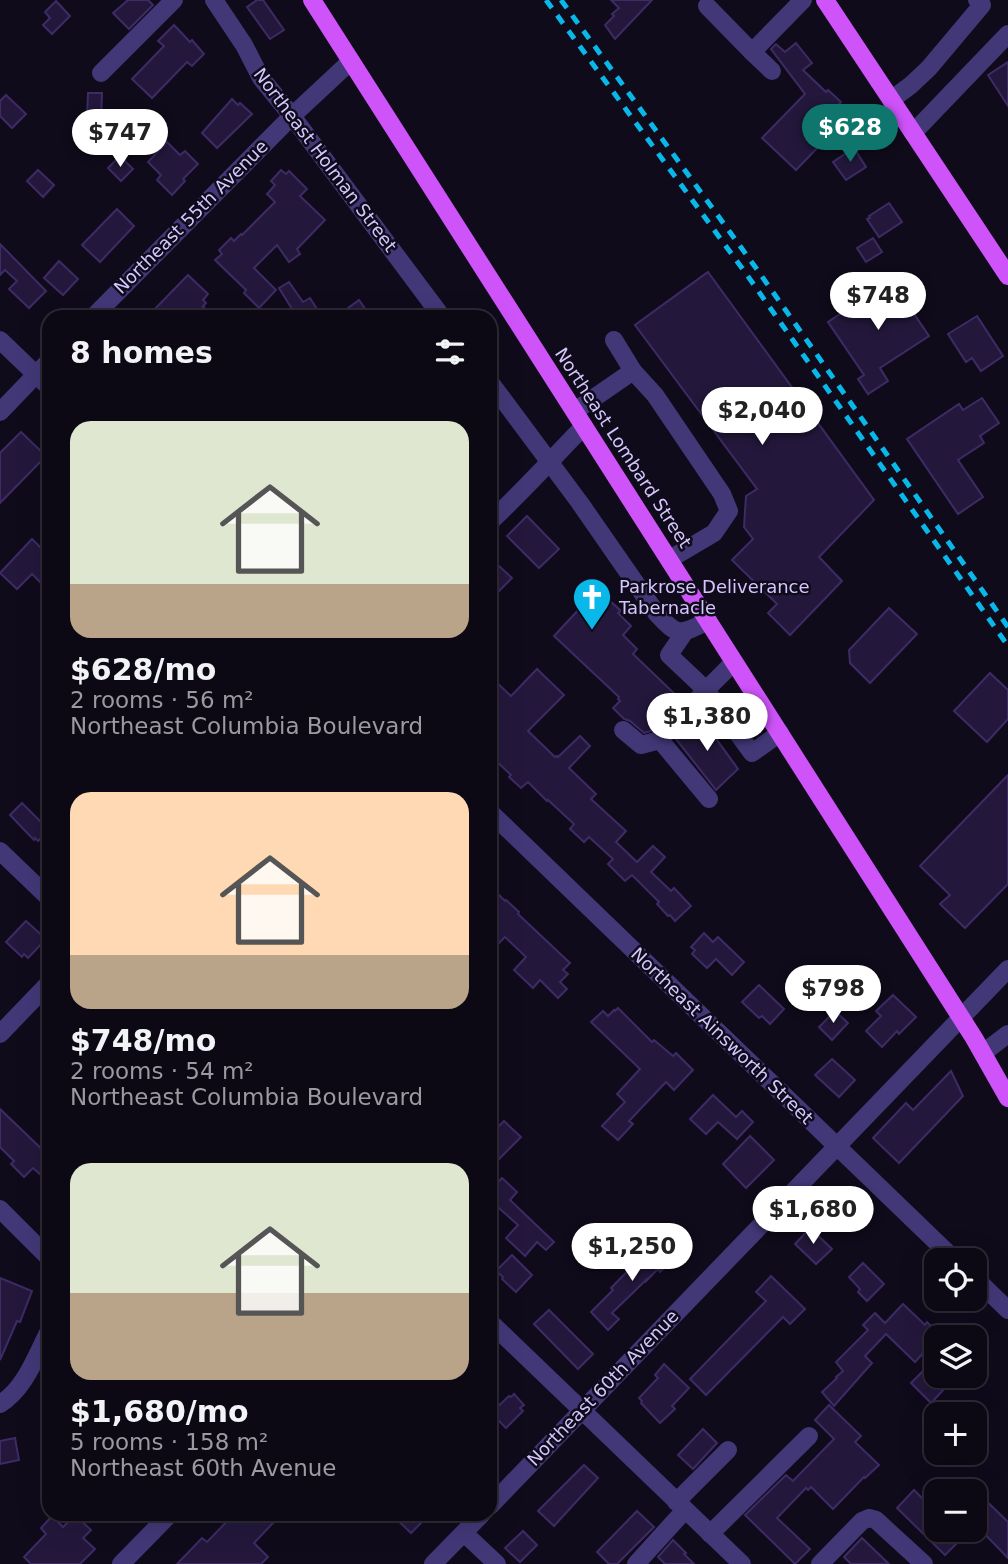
<!DOCTYPE html>
<html lang="en">
<head>
<meta charset="utf-8">
<style>
	body { margin:0; font-family:"DejaVu Sans",sans-serif; background:#1a1622; color:#f1f3f6; height:100vh; display:flex; flex-direction:column; font-size:26px; white-space:nowrap }
	* { box-sizing:border-box; margin:0 }
	p { font-size:23px; color:#9a9aa0 }
	.icon { flex:none; width:38px; height:38px; fill:none; stroke:currentColor; stroke-width:2; stroke-linecap:round; stroke-linejoin:round }
	.map { position:relative; flex:1; overflow:hidden }
	.details { position:absolute; left:42px; top:310px; width:455px; height:1211px; display:flex; flex-direction:column; background:#0c0814; border-radius:21px; box-shadow:0 7px 28px #0002,0 0 0 2px #2c2934 }
	.details>* { flex:none }
	.tools { position:absolute; left:924px; top:1248px; display:grid; gap:14px }
	.tools a { display:grid; place-items:center; width:63px; height:63px; border-radius:14px; background:#0c0814; box-shadow:0 7px 28px #0002,0 0 0 2px #2c2934; font-size:35px }
	.price { position:absolute; translate:-50% -60px; padding:0 16px; border-radius:24px; background:#fff; color:#222; font-size:23px; line-height:46px; filter:drop-shadow(0 2px 4px #0008) }
	.price::after { content:''; position:absolute; left:50%; top:42px; width:21px; height:16px; margin-left:-10px; background:inherit; clip-path:polygon(0 0,100% 0,50% 100%) }
	.price.current { background:#0f766e; color:#fff }
	ul { padding:0; list-style:none }
	li { display:grid; align-content:center; gap:14px; height:371px; padding:0 28px }
	li span { display:grid; place-items:center; height:217px; border-radius:21px; color:#555 }
	li>.icon { margin-inline-start:auto }
	span .icon { width:126px; height:126px; fill:#fffc; stroke-width:1 }
	li b { font-size:30px }
	h2 { display:flex; justify-content:space-between; align-items:center; height:84px; padding:0 28px; font-size:30px }
	.map>svg:first-child { display:block }
</style>
</head>
<body>
<div class="map">
<svg width="1008" height="1564" viewBox="0 0 1008 1564">
	<rect width="100%" height="100%" fill="#100b1b"/>
	<g fill="#23183b" stroke="#3e2b66" stroke-width="2">
		<polygon points="128,0 148,0 153,5 129,29 113,13"/>
		<polygon points="257,0 263,0 284,30 270,39 247,7"/>
		<polygon points="611,0 652,0 615,39 605,25 614,16 612,14 619,8"/>
		<polygon points="56,1 70,16 52,34 43,25 50,18 45,12"/>
		<polygon points="174,25 190,42 192,40 204,54 192,66 187,62 152,98 132,79 164,46 158,41"/>
		<polygon points="796,43 812,63 803,70 826,92 828,90 841,102 838,105 849,115 796,170 762,138 805,94 771,49 776,44 785,52"/>
		<polygon points="1008,62 1008,106 988,75"/>
		<polygon points="88,93 102,93 101,118 87,118"/>
		<polygon points="6,95 26,114 12,128 0,116 0,101"/>
		<polygon points="232,99 238,105 240,103 252,114 217,148 202,133"/>
		<polygon points="167,142 180,155 185,151 198,164 183,179 185,181 172,195 157,180 161,175 148,162"/>
		<polygon points="854,148 866,167 846,180 833,162"/>
		<polygon points="120,156 133,169 121,181 108,168"/>
		<polygon points="38,170 54,185 43,197 27,181"/>
		<polygon points="281,170 286,174 289,171 307,189 300,196 325,220 297,249 300,254 289,262 277,245 254,268 276,290 259,308 244,293 246,290 215,260 222,254 219,250 231,238 234,241 241,234 242,235 275,202 267,194 275,185 271,181"/>
		<polygon points="889,203 902,222 879,237 867,219 870,218 869,216"/>
		<polygon points="117,209 134,226 100,262 82,245"/>
		<polygon points="873,238 882,252 866,262 857,248"/>
		<polygon points="0,244 46,291 29,308 9,289 17,281 5,270 0,275"/>
		<polygon points="59,261 78,279 63,295 44,278"/>
		<polygon points="708,272 874,500 819,557 842,581 790,635 768,613 777,604 732,560 753,539 744,527 746,496 757,489 635,325"/>
		<polygon points="188,275 208,294 203,300 206,303 203,306 204,307 194,317 147,317"/>
		<polygon points="891,280 929,336 880,368 888,381 868,394 858,379 864,375 828,322"/>
		<polygon points="289,282 303,302 310,298 322,317 280,317 292,309 279,288"/>
		<polygon points="359,300 371,317 336,317"/>
		<polygon points="977,316 1003,356 981,371 972,358 966,362 948,334"/>
		<polygon points="982,398 999,423 980,436 984,443 958,460 983,497 958,514 907,439 959,404 963,410"/>
		<polygon points="21,432 46,456 0,503 0,453"/>
		<polygon points="527,516 559,549 539,568 507,536"/>
		<polygon points="32,539 49,556 49,591 32,574 17,589 0,573"/>
		<polygon points="499,566 512,578 490,600 490,576"/>
		<polygon points="596,591 608,603 610,601 621,611 618,613 631,626 623,635 637,649 633,654 681,700 654,730 644,733 630,721 624,719 613,708 620,701 618,699 619,697 554,636"/>
		<polygon points="889,608 917,634 870,683 850,663 849,650"/>
		<polygon points="537,669 564,695 528,731 555,757 557,756 558,757 580,736 590,746 569,768 596,794 591,799 626,831 616,842 637,862 653,846 665,857 651,872 671,891 674,888 691,906 675,921 670,915 668,916 657,904 659,902 632,875 625,881 608,864 613,859 589,837 584,842 570,829 574,824 548,800 547,801 528,782 521,788 509,777 511,775 490,755 490,676 511,696"/>
		<polygon points="990,673 1008,690 1008,719 987,742 954,711"/>
		<polygon points="699,715 738,769 716,790 676,739"/>
		<polygon points="1008,775 1008,884 965,928 940,904 950,895 920,866"/>
		<polygon points="22,803 49,830 38,841 35,838 34,840 10,815"/>
		<polygon points="497,893 505,901 506,900 519,912 518,914 570,963 563,970 568,974 560,982 567,989 558,998 540,980 533,988 514,970 526,957 505,937 490,952 490,901"/>
		<polygon points="26,921 46,939 28,958 24,954 22,957 6,942"/>
		<polygon points="704,933 713,942 718,937 744,962 732,975 716,959 707,968 692,954 695,950 691,947"/>
		<polygon points="759,985 784,1009 770,1024 762,1016 759,1018 742,1002"/>
		<polygon points="893,995 916,1017 899,1034 897,1031 882,1047 866,1031 881,1016 876,1011"/>
		<polygon points="618,1008 652,1042 654,1040 673,1056 676,1053 693,1070 674,1090 666,1082 629,1121 633,1124 618,1140 602,1126 625,1102 617,1094 640,1069 591,1022 603,1011 608,1016 614,1010 615,1011"/>
		<polygon points="835,1011 848,1023 832,1040 819,1027"/>
		<polygon points="832,1059 855,1080 839,1097 815,1075"/>
		<polygon points="951,1071 963,1096 899,1163 873,1138 906,1103 913,1110"/>
		<polygon points="713,1095 736,1117 742,1111 753,1122 737,1139 718,1122 706,1134 690,1119"/>
		<polygon points="0,1109 49,1156 49,1182 33,1168 24,1177 11,1164 14,1161 0,1147"/>
		<polygon points="504,1121 521,1137 497,1161 490,1154 490,1135"/>
		<polygon points="750,1136 774,1160 746,1188 723,1164"/>
		<polygon points="502,1178 517,1192 510,1200 554,1242 546,1250 537,1242 525,1256 506,1238 518,1225 490,1200 490,1191"/>
		<polygon points="810,1228 832,1249 816,1264 795,1244"/>
		<polygon points="657,1241 674,1258 660,1272 658,1269 646,1281 646,1280 612,1313 619,1319 608,1330 591,1312 613,1290 611,1288"/>
		<polygon points="512,1255 532,1275 516,1292 502,1279 503,1277 496,1271"/>
		<polygon points="863,1263 884,1284 867,1301 858,1292 860,1289 849,1277"/>
		<polygon points="771,1276 805,1309 790,1324 783,1317 706,1395 690,1379 766,1301 756,1292"/>
		<polygon points="0,1278 32,1291 20,1322 17,1321 0,1360"/>
		<polygon points="903,1304 925,1325 927,1322 940,1335 936,1337 936,1339 915,1362 886,1334 865,1356 872,1363 834,1406 822,1392 837,1378 836,1377 843,1371 836,1362 868,1330 863,1325 875,1313 885,1323"/>
		<polygon points="549,1310 593,1354 578,1369 534,1324"/>
		<polygon points="664,1364 689,1388 672,1406 675,1409 660,1423 641,1403 642,1401 639,1398 658,1378 655,1375"/>
		<polygon points="927,1367 947,1386 931,1403 911,1383"/>
		<polygon points="514,1394 524,1405 520,1408 523,1411 506,1428 491,1413 509,1396 511,1397"/>
		<polygon points="829,1405 861,1436 855,1442 879,1465 865,1478 864,1477 833,1509 811,1487 808,1490 806,1488 777,1518 810,1549 795,1564 745,1515 786,1475 793,1481 834,1439 815,1420"/>
		<polygon points="703,1429 717,1443 693,1469 678,1455"/>
		<polygon points="15,1438 19,1460 0,1464 0,1441"/>
		<polygon points="584,1465 598,1478 554,1526 538,1511"/>
		<polygon points="914,1490 936,1512 936,1530 955,1530 963,1537 945,1555 897,1508"/>
		<polygon points="975,1490 1008,1522 1008,1558 975,1524"/>
		<polygon points="637,1511 654,1527 617,1564 609,1564 597,1552"/>
		<polygon points="234,1514 263,1514 273,1523 254,1543 268,1557 261,1564 177,1564 202,1538 207,1542"/>
		<polygon points="391,1514 430,1514 411,1533"/>
		<polygon points="75,1515 91,1530 83,1538 95,1549 80,1564 31,1564 24,1557 46,1534 41,1528 52,1516 63,1527"/>
		<polygon points="523,1531 537,1545 520,1562 505,1548"/>
		<polygon points="862,1538 889,1564 851,1564 844,1557"/>
		<polygon points="673,1540 686,1553 684,1554 694,1564 665,1564 658,1557"/>
	</g>
	<g fill="none" stroke-linecap="round" stroke-linejoin="round">
		<g stroke="#423878" stroke-width="18">
			<polyline points="214,0 244,45 261,78 292,116 442,317"/>
			<polyline points="707,6 752,52"/>
			<polyline points="772,71 752,52 803,0"/>
			<polyline points="101,73 174,0"/>
			<polyline points="891,100 911,85 929,68 982,5 977,0"/>
			<polyline points="913,133 1008,34"/>
			<polyline points="93,317 292,116 351,61"/>
			<polyline points="0,340 49,387"/>
			<polyline points="614,340 633,371"/>
			<path d="M490 382 580 503 657 614C679 638 681 634 708 621"/>
			<polyline points="575,411 633,371 655,395 722,494 729,511 714,533 670,559"/>
			<polyline points="0,412 49,361"/>
			<path d="M490 522C523 491 553 458 584 426"/>
			<polyline points="684,633 669,655 706,690 752,753 780,733"/>
			<polyline points="623,730 641,745 660,740"/>
			<polyline points="709,799 660,740 706,690 734,662"/>
			<polyline points="490,812 955,1260"/>
			<polyline points="0,851 49,898"/>
			<polyline points="0,1034 49,983"/>
			<polyline points="983,1053 1008,1034"/>
			<polyline points="0,1209 49,1258"/>
			<polyline points="975,1278 1008,1310"/>
			<polyline points="490,1322 742,1564"/>
			<path d="M0 1404C25 1389 36 1356 49 1331"/>
			<polyline points="676,1502 728,1450"/>
			<polyline points="490,1506 1008,969"/>
			<polyline points="464,1533 497,1564"/>
			<polyline points="710,1534 809,1436"/>
			<polyline points="121,1564 170,1514"/>
			<polyline points="433,1564 482,1514"/>
			<polyline points="636,1564 685,1510"/>
			<polyline points="820,1564 862,1521 869,1518 876,1520 924,1564"/>
		</g>
		<g stroke="#ce53f9" stroke-width="18">
			<polyline points="312,0 974,1038 1008,1098"/>
			<polyline points="825,0 1008,276"/>
		</g>
		<g stroke="#09b7e8" stroke-width="5" stroke-dasharray="10 9" stroke-linecap="butt">
			<polyline points="546,0 747,275 1008,646"/>
			<polyline points="561,0 756,268 1008,627"/>
		</g>
	</g>
	<defs>
		<g id="church-pin" transform="scale(2.0125)"><path d="M0 17L-7.5 6A9.5 9.5 0 1 1 7.5 6Z" fill="#09b7e8" stroke="#100b1b"/><path d="M-1.2-6h2.4v3.5h3.3v2.4h-3.3V6h-2.4V-.1h-3.3v-2.4h3.3Z" fill="#fff"/></g>
	</defs>
	<g fill-rule="evenodd">
		<use href="#church-pin" x="592" y="597"/>
	</g>
	<g text-anchor="middle" stroke-width="5" stroke-linejoin="round" paint-order="stroke">
		<g font-size="18" fill="#d4c7fd" stroke="#100b1b">
			<text transform="translate(325 160) rotate(53)" y="6">Northeast Holman Street</text>
			<text transform="translate(191 217) rotate(-45)" y="6">Northeast 55th Avenue</text>
			<text transform="translate(623 448) rotate(57)" y="6">Northeast Lombard Street</text>
			<text transform="translate(722 1036) rotate(44)" y="6">Northeast Ainsworth Street</text>
			<text transform="translate(603 1388) rotate(-46)" y="6">Northeast 60th Avenue</text>
		</g>
		<g font-size="18" fill="#d4c7fd" stroke="#100b1b" text-anchor="start">
			<text x="619" y="593">Parkrose Deliverance<tspan x="619" dy="21">Tabernacle</tspan></text>
		</g>
	</g>
</svg>
<div class="tools">
<a><svg class="icon" aria-label="locate" viewBox="0 0 24 24"><circle cx="12" cy="12" r="6"/><path d="M12 2v4M12 18v4M2 12h4M18 12h4"/></svg></a>
<a><svg class="icon" aria-label="layers" viewBox="0 0 24 24"><path d="M12 4l9 5-9 5-9-5zM3 14l9 5 9-5"/></svg></a>
<a>+</a>
<a>−</a>
</div>
<b class="price current" style="left:850px;top:164px">$628</b>
<b class="price" style="left:120px;top:169px">$747</b>
<b class="price" style="left:878px;top:332px">$748</b>
<b class="price" style="left:762px;top:447px">$2,040</b>
<b class="price" style="left:707px;top:753px">$1,380</b>
<b class="price" style="left:833px;top:1025px">$798</b>
<b class="price" style="left:813px;top:1246px">$1,680</b>
<b class="price" style="left:632px;top:1283px">$1,250</b>
<section class="details">
<h2>8 homes<svg class="icon" aria-label="filters" viewBox="0 0 24 24"><path d="M4 7h16M4 17h16"/><circle cx="9" cy="7" r="2"/><circle cx="15" cy="17" r="2"/></svg></h2>
<ul>
<li><span style="background:linear-gradient(#dfe7d0 75%,#b9a48a 0)"><svg class="icon" aria-label="home" viewBox="0 0 24 24"><path d="M3 11l9-7 9 7M6 9v11h12V9"/></svg></span><div><b>$628/mo</b><p>2 rooms · 56 m²</p><p>Northeast Columbia Boulevard</p></div></li>
<li><span style="background:linear-gradient(#ffd9b3 75%,#b9a48a 0)"><svg class="icon" aria-label="home" viewBox="0 0 24 24"><path d="M3 11l9-7 9 7M6 9v11h12V9"/></svg></span><div><b>$748/mo</b><p>2 rooms · 54 m²</p><p>Northeast Columbia Boulevard</p></div></li>
<li><span style="background:linear-gradient(#dfe7d0 60%,#b9a48a 0)"><svg class="icon" aria-label="home" viewBox="0 0 24 24"><path d="M3 11l9-7 9 7M6 9v11h12V9"/></svg></span><div><b>$1,680/mo</b><p>5 rooms · 158 m²</p><p>Northeast 60th Avenue</p></div></li>
</ul>
</section>
</div>
</body>
</html>
